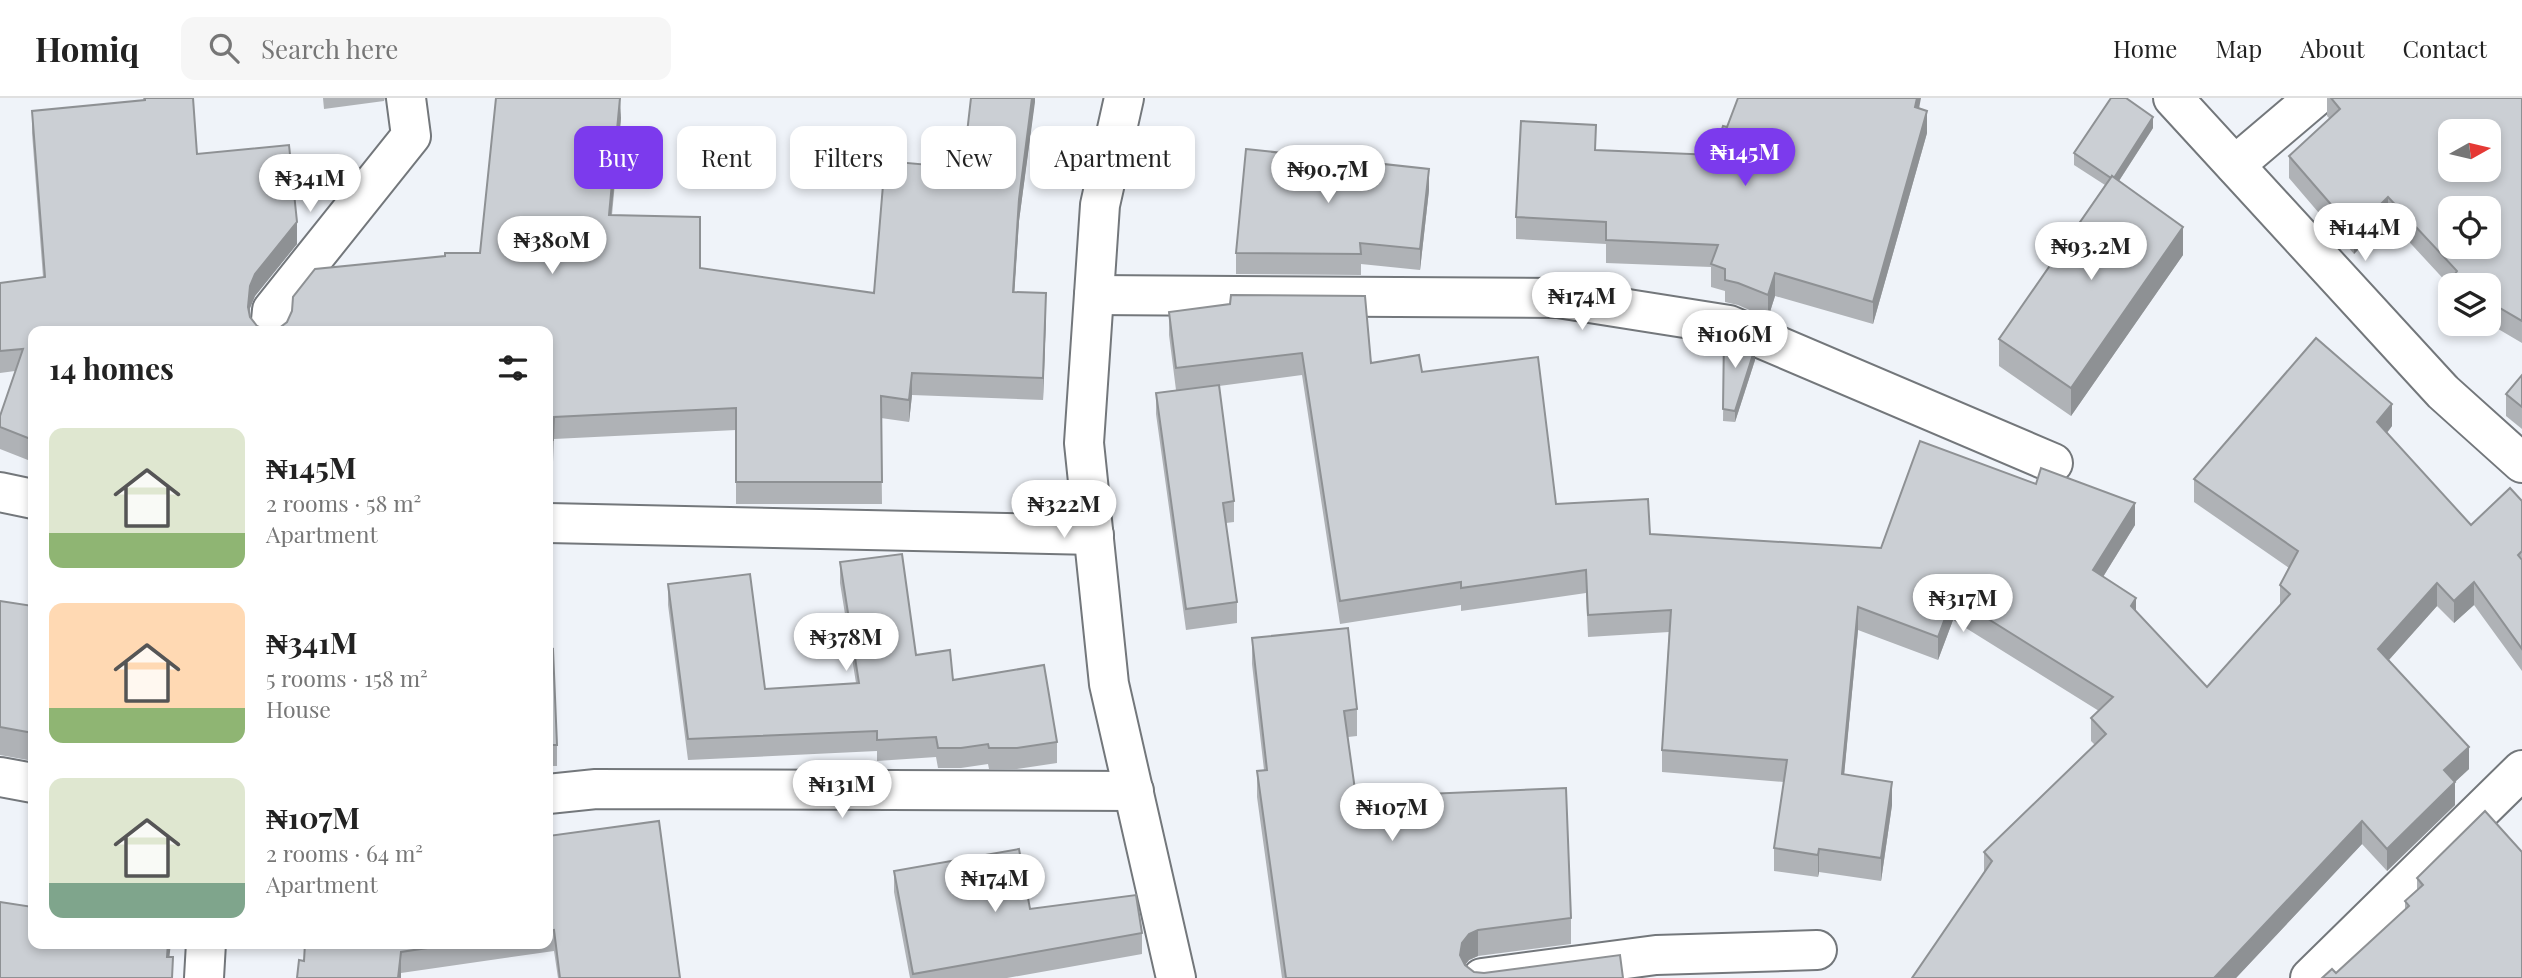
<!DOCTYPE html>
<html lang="en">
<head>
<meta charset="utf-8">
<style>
	body { margin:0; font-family:"Playfair Display",serif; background:#f6f6f6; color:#222; height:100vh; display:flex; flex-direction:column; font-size:26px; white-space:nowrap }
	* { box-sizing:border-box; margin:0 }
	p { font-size:23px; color:#767676 }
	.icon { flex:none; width:38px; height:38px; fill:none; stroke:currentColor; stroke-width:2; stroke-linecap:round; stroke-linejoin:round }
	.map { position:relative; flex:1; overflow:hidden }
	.drawer { position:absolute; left:28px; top:228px; width:525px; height:623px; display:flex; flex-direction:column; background:#fff; border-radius:14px; box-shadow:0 4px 10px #0003 }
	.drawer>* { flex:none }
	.top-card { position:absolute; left:574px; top:28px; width:665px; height:63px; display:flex; gap:14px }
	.needle { width:46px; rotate:82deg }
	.buttons { position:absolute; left:2438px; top:21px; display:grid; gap:14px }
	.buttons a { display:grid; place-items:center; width:63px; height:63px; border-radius:14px; background:#fff; box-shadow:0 4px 10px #0003; font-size:35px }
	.price { position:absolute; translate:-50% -60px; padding:0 16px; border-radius:24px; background:#fff; color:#222; font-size:23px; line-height:46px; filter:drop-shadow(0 2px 4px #0008) }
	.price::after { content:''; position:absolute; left:50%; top:42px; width:21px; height:16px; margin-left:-10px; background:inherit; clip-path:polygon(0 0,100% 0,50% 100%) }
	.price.selected { background:#7c3aed; color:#fff }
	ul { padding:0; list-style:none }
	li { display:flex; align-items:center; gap:21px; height:175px; padding:0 21px }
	li span { display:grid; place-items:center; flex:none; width:196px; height:140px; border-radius:14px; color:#555 }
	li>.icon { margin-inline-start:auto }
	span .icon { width:84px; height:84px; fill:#fffc; stroke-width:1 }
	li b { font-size:30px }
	h2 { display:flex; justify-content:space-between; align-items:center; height:84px; padding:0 21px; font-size:30px }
	.pill { padding:0 24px; border-radius:14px; background:#fff; box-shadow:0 4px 10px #0003; font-size:24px; line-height:63px }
	.pill.selected { background:#7c3aed; color:#fff }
	header { display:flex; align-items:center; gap:42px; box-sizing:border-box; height:98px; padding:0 35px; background:#fff; border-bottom:2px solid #e0e0e0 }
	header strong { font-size:33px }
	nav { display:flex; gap:38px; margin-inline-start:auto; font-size:24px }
	.search { width:490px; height:63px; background:#f6f6f6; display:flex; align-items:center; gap:18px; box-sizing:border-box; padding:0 24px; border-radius:14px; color:#767676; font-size:26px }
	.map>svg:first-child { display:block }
</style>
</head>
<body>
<header>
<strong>Homiq</strong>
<div class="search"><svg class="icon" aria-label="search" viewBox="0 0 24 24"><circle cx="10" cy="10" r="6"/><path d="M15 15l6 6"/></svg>Search here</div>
<nav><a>Home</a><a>Map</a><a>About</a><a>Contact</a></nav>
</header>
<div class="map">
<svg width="2522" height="880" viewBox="0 0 2522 880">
	<rect width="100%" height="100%" fill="#eff3f9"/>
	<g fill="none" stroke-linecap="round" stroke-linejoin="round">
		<g stroke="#73777b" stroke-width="42">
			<g id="minor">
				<polyline points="2173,0 2443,294 2522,365"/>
				<polyline points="2235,67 2314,0"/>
				<polyline points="1094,197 1558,200 1729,227 2053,365"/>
				<polyline points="270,233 272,212 411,38 406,0"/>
				<polyline points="0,394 33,401"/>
				<polyline points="548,425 1094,437"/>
				<polyline points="0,679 33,685"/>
				<polyline points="548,696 596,691 1134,693"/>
				<polyline points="204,880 206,845"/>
				<polyline points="1482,880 1656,857 1817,852"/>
				<polyline points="2310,880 2522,672"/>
			</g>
		</g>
		<g stroke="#73777b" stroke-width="42">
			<polyline id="tertiary" points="1124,0 1100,107 1084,345 1109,586 1176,880"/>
		</g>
		<use href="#minor" stroke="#fff" stroke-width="38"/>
		<use href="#tertiary" stroke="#fff" stroke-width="38"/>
	</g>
	<g fill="#afb2b6">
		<polygon points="143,0 193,0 197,56 297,146 255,198 250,210 250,219 257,228 267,233 278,231 480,155 621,20 612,117 700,170 874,195 963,70 1035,0 1019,123 1014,194 1046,217 1043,302 912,297 909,324 881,320 882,406 736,406 736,332 554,341 553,364 548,364 548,233 33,233 33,364 0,351 0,318 15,273 0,275 0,185 43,179 32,35 32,13 143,2"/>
		<polygon points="323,0 385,0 384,3 324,11"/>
		<polygon points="2327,0 2522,0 2522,245 2488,225 2488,187 2450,187 2450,188 2388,121 2354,156 2289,80 2289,58 2330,21 2327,18"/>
		<polygon points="1919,11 1927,35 1873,226 1775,198 1768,220 1738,207 1725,204 1725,193 1711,189 1711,169 1606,165 1606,146 1516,141 1516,119 1596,52 1714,57 1727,29"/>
		<polygon points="2153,30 2119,83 2183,157 2071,318 1999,268 1999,241 2105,87 2074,67 2074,55"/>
		<polygon points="1429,92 1420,172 1361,166 1361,177 1236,176 1236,155"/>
		<polygon points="1169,214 1371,265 1422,274 1556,406 1650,436 1881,450 2135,427 2103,479 2207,589 2280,507 2280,487 2289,470 2194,404 2194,381 2392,328 2387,335 2471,427 2522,403 2522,573 2474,507 2454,525 2437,508 2389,562 2469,671 2455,684 2455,707 2387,773 2362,746 2236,880 1912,880 1984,776 1984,754 2095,647 2091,643 2091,620 2099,613 1953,522 1938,562 1858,532 1844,676 1892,707 1881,783 1819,774 1818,779 1774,773 1774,750 1784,684 1662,674 1662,652 1669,534 1588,539 1586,495 1461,513 1461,507 1340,526 1302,277 1219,288 1234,403 1234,424 1226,425 1237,504 1237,525 1186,532 1156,316 1156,295 1176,292 1169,237"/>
		<polygon points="1724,237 1755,262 1735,324 1723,323"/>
		<polygon points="2522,277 2522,331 2506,318 2506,296"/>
		<polygon points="840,464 916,557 953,582 1057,644 1057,665 1017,671 989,671 988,666 961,670 938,670 936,659 877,663 877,653 688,662 668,507 668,486 765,591 856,585 840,485"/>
		<polygon points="0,503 33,508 33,663 0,657"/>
		<polygon points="1252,540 1357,611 1357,638 1348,639 1356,699 1571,820 1571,846 1478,858 1469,862 1465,867 1474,874 1484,875 1623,880 1282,880 1257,699 1257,673 1264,672 1252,566"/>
		<polygon points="548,552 557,647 557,668 548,668"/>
		<polygon points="548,738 680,880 558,880 554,853 401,875 401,880 297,880 304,863 305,845 548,845"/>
		<polygon points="894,773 1030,811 1142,835 1142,856 1007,880 910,880 894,794"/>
		<polygon points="2417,780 2522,880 2322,880 2336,875 2405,811 2405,803 2417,792"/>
	</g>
	<g fill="#8e9194">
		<polygon points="620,0 621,20 609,139 609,117"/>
		<polygon points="1032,0 1035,0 1035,4 1019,123 1013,216 1013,194 1019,101"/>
		<polygon points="1917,0 1921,0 1915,32 1915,9"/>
		<polygon points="1927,13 1927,35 1873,226 1873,204"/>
		<polygon points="2153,19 2153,30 2113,92 2113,81"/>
		<polygon points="1429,71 1429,92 1420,172 1420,151"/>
		<polygon points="2388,99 2388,121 2354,156 2354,133"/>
		<polygon points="297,124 297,146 255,198 250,210 248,231 248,209 250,188 255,176"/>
		<polygon points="2183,129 2183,157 2071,318 2071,290"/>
		<polygon points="1775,175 1775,198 1768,220 1768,197"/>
		<polygon points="1046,195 1046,217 1043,302 1043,280"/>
		<polygon points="1755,250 1755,262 1735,324 1735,313"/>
		<polygon points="912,275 912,297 909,324 909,302"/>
		<polygon points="2392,306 2392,328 2377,347 2377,324"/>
		<polygon points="2135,405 2135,427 2093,495 2093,472"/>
		<polygon points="2474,484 2474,507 2454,525 2454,503"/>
		<polygon points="2437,485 2437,508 2378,574 2378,551"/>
		<polygon points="1953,499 1953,522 1938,562 1938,539"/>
		<polygon points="2136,500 2136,522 2131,508"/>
		<polygon points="1858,509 1858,532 1842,699 1842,676"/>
		<polygon points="2469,649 2469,671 2444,694 2444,672"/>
		<polygon points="1892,684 1892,707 1881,783 1881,760"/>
		<polygon points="2455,684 2455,707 2387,773 2387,751"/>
		<polygon points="2362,723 2362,746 2236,880 2214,880"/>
		<polygon points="1819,751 1819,774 1818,779 1818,757"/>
		<polygon points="1478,832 1478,858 1469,862 1462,871 1460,857 1462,845 1469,836"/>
		<polygon points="168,845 171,845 167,880 167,859"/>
		<polygon points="401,854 401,880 398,880"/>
	</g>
	<g fill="#cbcfd4" stroke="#8e9194" stroke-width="2" fill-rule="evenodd">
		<polygon points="145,0 193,0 197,56 289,47 297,124 255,176 250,188 248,209 250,219 257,228 267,233 278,231 287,224 292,213 293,199 315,171 445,158 445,155 480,155 496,0 620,0 609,117 700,119 700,170 874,195 885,63 963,70 971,0 1032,0 1019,101 1013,194 1046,195 1043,280 912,275 909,302 881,298 882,384 736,384 736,310 554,319 553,342 548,342 548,233 33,233 33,342 0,329 0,318 23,251 0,253 0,185 45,179 32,13 145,2"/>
		<polygon points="1738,0 1917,0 1915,9 1927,13 1873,204 1775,175 1768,197 1738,185 1725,182 1725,171 1711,166 1718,147 1606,142 1606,124 1516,119 1521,23 1596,27 1595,52 1714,57 1723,28 1727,29"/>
		<polygon points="2111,0 2126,0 2153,19 2114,80 2112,78 2111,80 2074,55"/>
		<path d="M2331 0H2522V223L2488 203V187H2462L2452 181 2457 173 2388 99 2354 133 2289 58 2340 11ZM2450 33H2488V72H2450ZM2450 110H2488V149H2450Z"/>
		<polygon points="1246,51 1429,71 1420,151 1360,145 1361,156 1236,155"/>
		<polygon points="2112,78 2183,129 2071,290 1999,241"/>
		<polygon points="1231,197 1365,198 1371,265 1419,257 1422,274 1538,259 1556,406 1648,401 1650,436 1881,450 1920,343 2036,386 2041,370 2135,405 2093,472 2136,500 2131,508 2207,589 2290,496 2280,487 2298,453 2194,381 2316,240 2392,306 2377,324 2471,427 2510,390 2522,403 2522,453 2518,457 2522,462 2522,551 2474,484 2454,503 2437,485 2378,551 2469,649 2444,672 2455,684 2387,751 2362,723 2214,880 1912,880 1992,763 1984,754 2106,636 2091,620 2113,599 1953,499 1938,539 1858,509 1842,676 1892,684 1881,760 1819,751 1818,757 1774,750 1787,662 1662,652 1671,512 1588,517 1586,472 1461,490 1461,484 1340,503 1302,255 1176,270 1169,214 1230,206"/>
		<polygon points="1724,237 1755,250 1735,313 1723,311"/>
		<polygon points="2522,277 2522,309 2506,296"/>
		<polygon points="1219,287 1234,403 1223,405 1237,504 1186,511 1156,295"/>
		<polygon points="902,456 916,557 950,552 953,582 1044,567 1057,644 1017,650 989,650 988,646 961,650 938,650 936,639 877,642 877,633 688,641 668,486 750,476 765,591 859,585 840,464"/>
		<polygon points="0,503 33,508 33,635 0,629"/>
		<polygon points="1348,530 1357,611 1344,613 1356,699 1566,690 1571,820 1478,832 1469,836 1462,845 1460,857 1465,867 1474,874 1484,875 1620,857 1623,880 1286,880 1257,673 1267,672 1252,540"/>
		<polygon points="553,551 557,647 548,647 548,552"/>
		<polygon points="2485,713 2522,754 2522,880 2322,880 2332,871 2336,875 2409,808 2405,803 2423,787 2417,780"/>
		<polygon points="659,723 680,880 560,880 554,832 548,833 548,738"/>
		<polygon points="1019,751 1030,811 1136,797 1142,835 913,876 894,773"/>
		<polygon points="0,804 33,809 33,845 168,845 167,859 173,859 172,880 0,880"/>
		<polygon points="305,845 461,845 401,854 398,880 297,880 299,862 304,863"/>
	</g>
</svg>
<div class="buttons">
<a><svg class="needle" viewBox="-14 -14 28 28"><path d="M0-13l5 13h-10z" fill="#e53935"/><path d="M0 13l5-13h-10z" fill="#767676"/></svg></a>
<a><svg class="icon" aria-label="locate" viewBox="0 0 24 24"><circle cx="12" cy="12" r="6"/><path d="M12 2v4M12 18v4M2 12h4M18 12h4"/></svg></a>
<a><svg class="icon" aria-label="layers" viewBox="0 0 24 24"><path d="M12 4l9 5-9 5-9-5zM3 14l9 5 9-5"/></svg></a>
</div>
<b class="price selected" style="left:1745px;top:90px">₦145M</b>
<b class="price" style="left:1328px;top:107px">₦90.7M</b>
<b class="price" style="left:310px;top:116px">₦341M</b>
<b class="price" style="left:2365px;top:165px">₦144M</b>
<b class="price" style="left:552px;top:178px">₦380M</b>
<b class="price" style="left:2091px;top:184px">₦93.2M</b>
<b class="price" style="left:1582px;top:234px">₦174M</b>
<b class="price" style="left:1735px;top:272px">₦106M</b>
<b class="price" style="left:1064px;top:442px">₦322M</b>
<b class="price" style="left:1963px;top:536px">₦317M</b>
<b class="price" style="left:846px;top:575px">₦378M</b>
<b class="price" style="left:842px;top:722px">₦131M</b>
<b class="price" style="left:1392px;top:745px">₦107M</b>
<b class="price" style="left:995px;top:816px">₦174M</b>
<div class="top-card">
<a class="pill selected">Buy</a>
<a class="pill">Rent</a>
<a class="pill">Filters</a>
<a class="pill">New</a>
<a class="pill">Apartment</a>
</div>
<section class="drawer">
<h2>14 homes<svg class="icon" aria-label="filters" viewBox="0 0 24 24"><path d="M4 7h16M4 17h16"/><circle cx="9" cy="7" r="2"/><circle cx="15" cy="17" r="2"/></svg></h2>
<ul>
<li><span style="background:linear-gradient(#dfe7d0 75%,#8fb573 0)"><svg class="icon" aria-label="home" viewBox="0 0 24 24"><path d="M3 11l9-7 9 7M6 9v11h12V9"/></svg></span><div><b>₦145M</b><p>2 rooms · 58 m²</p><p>Apartment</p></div></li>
<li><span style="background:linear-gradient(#ffd9b3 75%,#8fb573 0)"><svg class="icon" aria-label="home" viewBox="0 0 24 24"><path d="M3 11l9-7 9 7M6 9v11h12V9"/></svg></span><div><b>₦341M</b><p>5 rooms · 158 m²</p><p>House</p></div></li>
<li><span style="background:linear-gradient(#dfe7d0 75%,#7fa58c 0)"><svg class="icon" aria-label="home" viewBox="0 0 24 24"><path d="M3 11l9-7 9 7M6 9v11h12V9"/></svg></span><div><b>₦107M</b><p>2 rooms · 64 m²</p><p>Apartment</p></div></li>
</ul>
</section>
</div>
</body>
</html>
